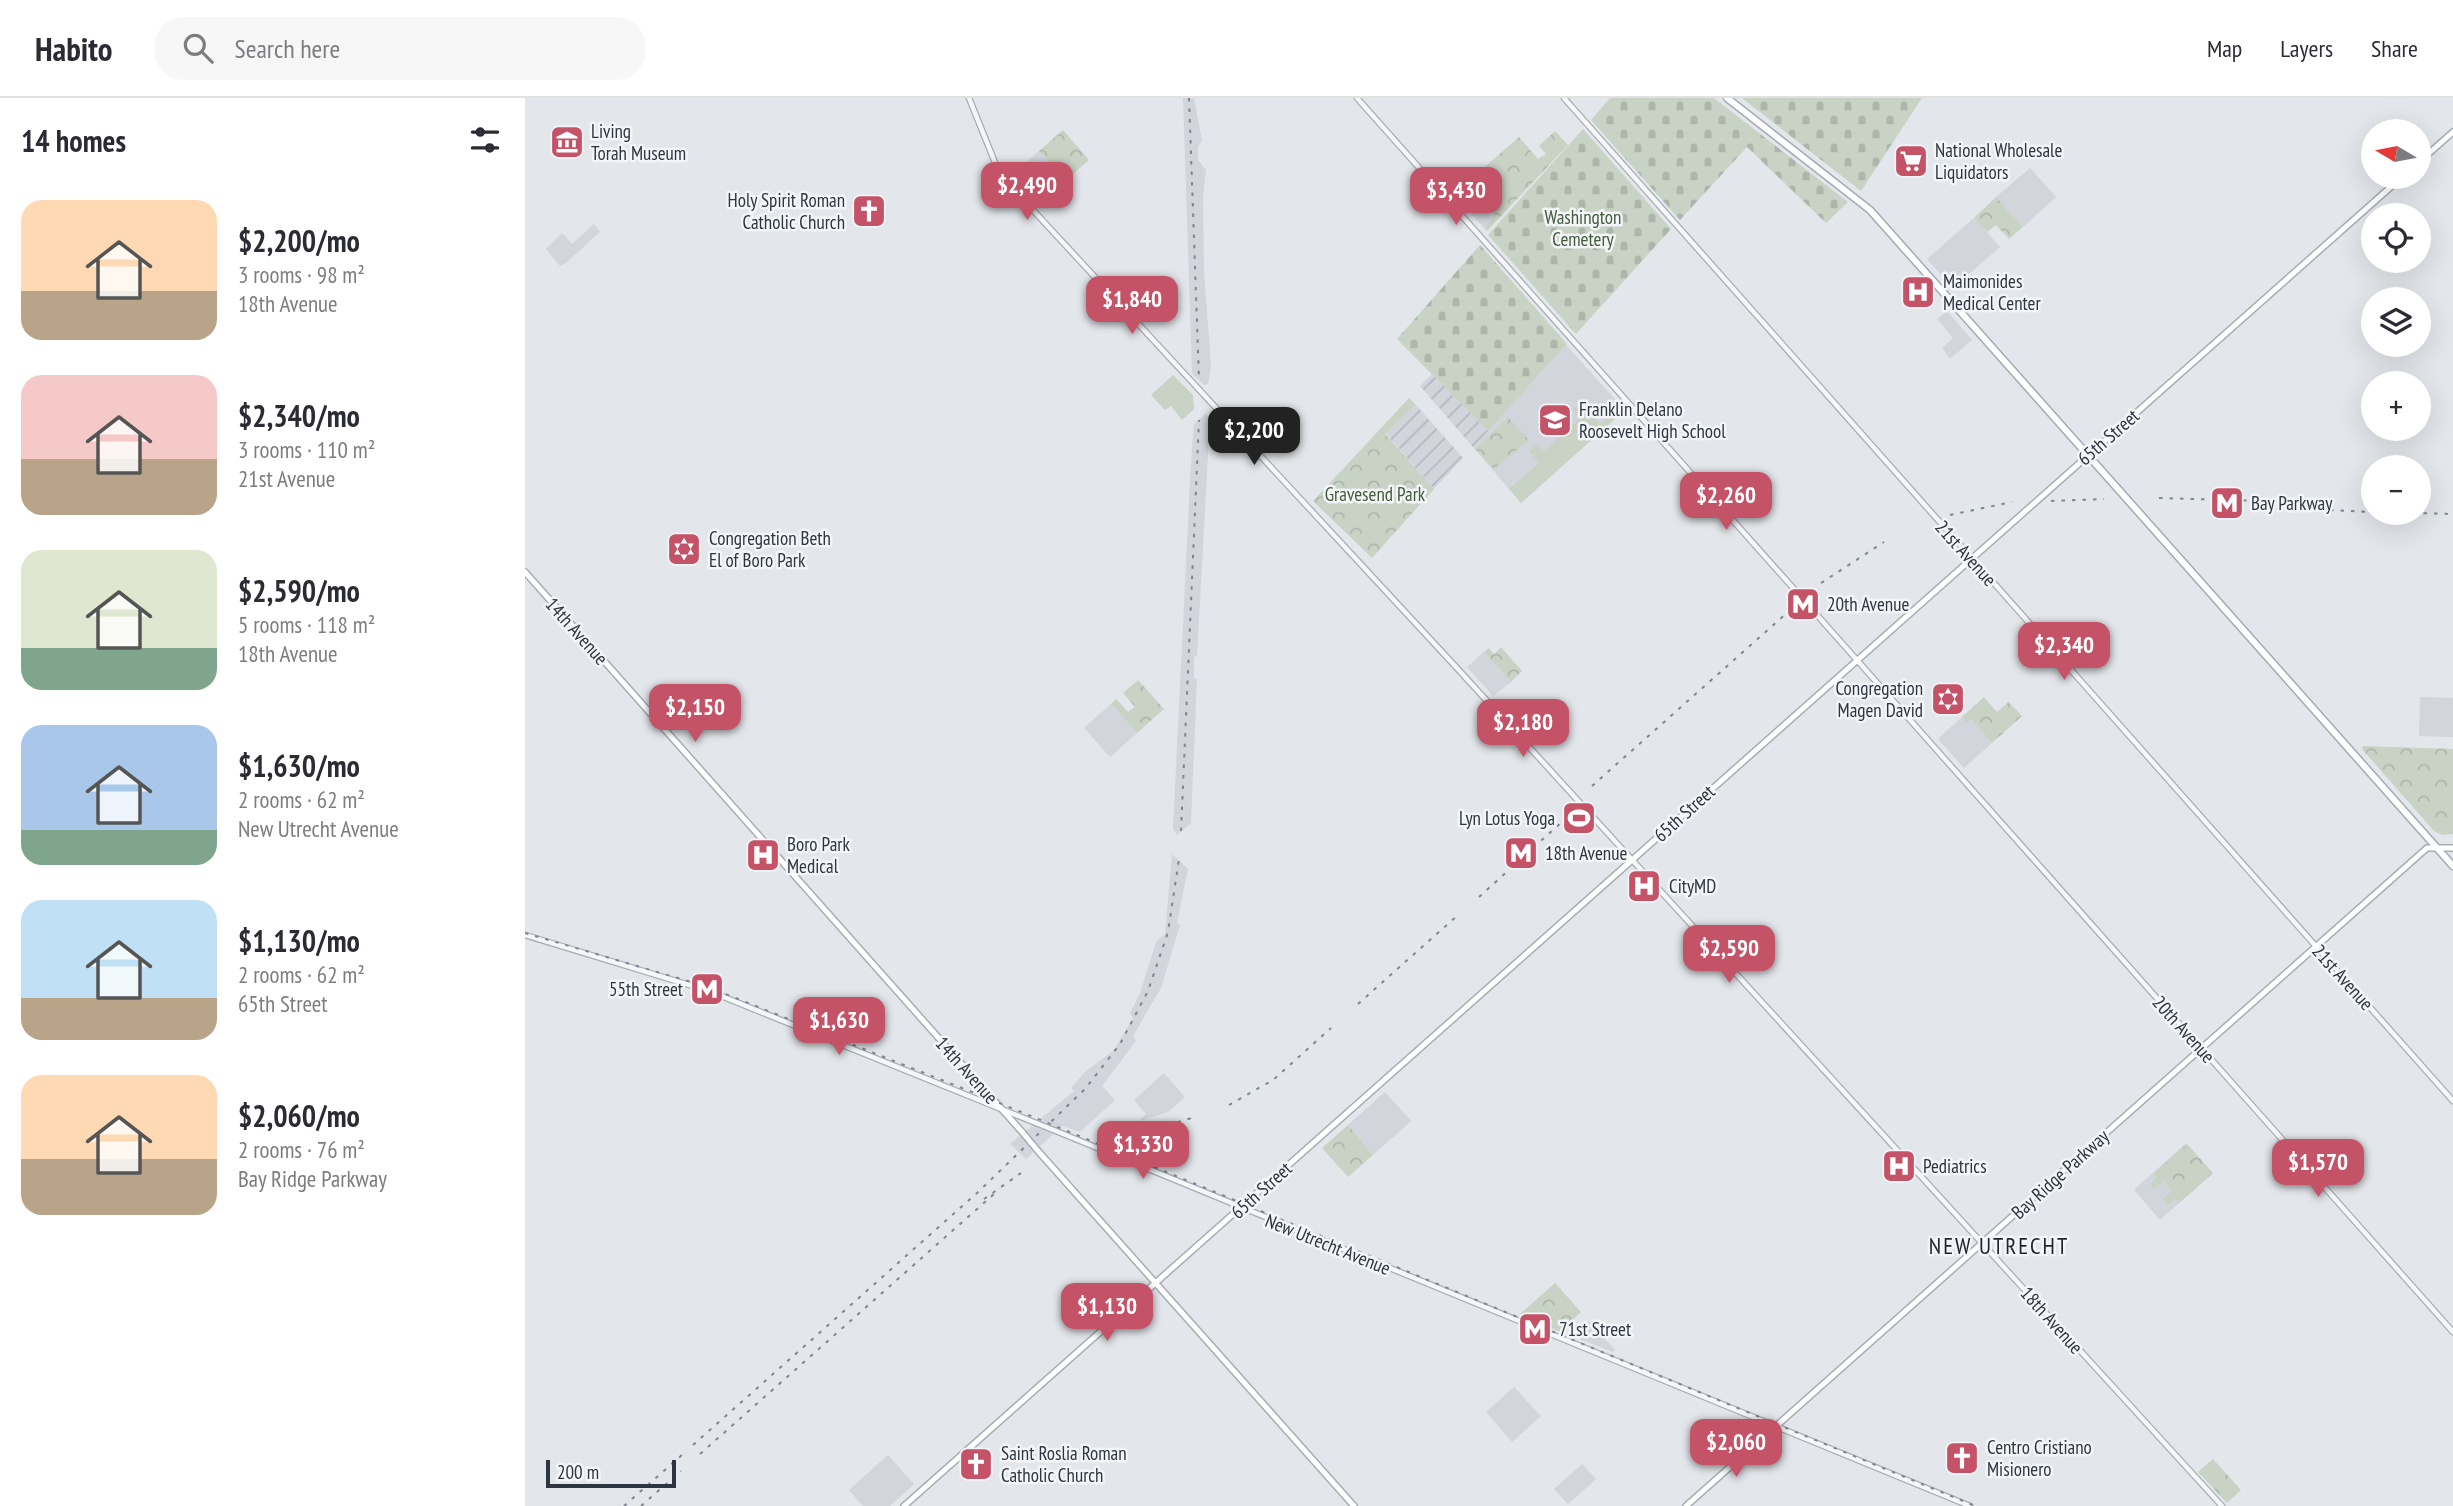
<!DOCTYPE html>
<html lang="en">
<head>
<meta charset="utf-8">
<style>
	body { margin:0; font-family:"PT Sans Narrow",sans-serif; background:#f7f7f7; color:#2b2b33; height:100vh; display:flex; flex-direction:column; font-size:26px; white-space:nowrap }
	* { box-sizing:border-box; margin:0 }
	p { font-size:23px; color:#7c7c81 }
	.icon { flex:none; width:38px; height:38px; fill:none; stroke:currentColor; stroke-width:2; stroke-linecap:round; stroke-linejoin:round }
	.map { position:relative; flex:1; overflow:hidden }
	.panel { display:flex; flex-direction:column; background:#fff; width:525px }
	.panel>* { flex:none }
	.needle { width:46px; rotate:280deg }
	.fabs { position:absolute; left:1836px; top:21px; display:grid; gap:14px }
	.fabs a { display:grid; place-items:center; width:70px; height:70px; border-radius:50%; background:#fff; box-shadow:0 7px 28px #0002; font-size:35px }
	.scale { position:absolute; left:21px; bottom:18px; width:130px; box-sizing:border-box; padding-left:7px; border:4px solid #2c3541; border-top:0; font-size:19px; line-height:24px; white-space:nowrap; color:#2c3541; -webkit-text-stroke:5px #f3f5f8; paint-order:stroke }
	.price { position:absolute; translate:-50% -60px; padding:0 16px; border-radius:14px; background:#c45368; color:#fff; font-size:23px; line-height:46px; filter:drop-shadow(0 2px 4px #0008) }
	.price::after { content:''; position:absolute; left:50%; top:42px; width:21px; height:16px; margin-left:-10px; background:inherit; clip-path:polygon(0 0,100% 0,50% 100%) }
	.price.active { background:#222; color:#fff }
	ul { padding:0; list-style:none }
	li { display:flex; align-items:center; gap:21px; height:175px; padding:0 21px }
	li span { display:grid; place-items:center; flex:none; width:196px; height:140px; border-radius:21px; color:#555 }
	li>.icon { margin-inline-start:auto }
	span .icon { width:84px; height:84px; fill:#fffc; stroke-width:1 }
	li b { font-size:30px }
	h2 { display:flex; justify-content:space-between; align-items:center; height:84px; padding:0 21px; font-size:30px }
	header { display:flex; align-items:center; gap:42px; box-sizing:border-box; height:98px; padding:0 35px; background:#fff; border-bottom:2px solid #e1e1e2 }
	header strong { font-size:33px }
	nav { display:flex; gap:38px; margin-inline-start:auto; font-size:24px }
	.search { width:490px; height:63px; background:#f7f7f7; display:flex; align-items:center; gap:18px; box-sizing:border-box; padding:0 24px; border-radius:28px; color:#7c7c81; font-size:26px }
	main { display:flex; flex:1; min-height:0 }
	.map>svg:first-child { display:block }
</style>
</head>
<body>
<header>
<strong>Habito</strong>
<div class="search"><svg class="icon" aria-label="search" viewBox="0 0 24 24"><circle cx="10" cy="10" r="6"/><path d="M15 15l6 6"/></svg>Search here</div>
<nav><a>Map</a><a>Layers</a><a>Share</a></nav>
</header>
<main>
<section class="panel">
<h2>14 homes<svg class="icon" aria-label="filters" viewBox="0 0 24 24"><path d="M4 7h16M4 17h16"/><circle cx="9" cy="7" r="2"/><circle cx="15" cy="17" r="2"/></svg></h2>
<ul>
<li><span style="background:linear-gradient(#ffd9b3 65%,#b9a48a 0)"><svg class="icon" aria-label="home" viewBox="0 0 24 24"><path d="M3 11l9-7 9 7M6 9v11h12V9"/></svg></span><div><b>$2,200/mo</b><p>3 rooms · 98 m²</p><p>18th Avenue</p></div></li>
<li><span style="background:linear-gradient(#f6c9c9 60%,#b9a48a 0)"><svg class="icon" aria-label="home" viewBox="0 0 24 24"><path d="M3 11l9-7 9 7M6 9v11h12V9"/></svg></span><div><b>$2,340/mo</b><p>3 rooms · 110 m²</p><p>21st Avenue</p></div></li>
<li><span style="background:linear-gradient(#dfe7d0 70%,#7fa58c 0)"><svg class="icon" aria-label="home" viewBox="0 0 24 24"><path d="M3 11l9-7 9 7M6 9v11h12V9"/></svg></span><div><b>$2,590/mo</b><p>5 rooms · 118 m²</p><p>18th Avenue</p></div></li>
<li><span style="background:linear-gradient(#a9c7e8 75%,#7fa58c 0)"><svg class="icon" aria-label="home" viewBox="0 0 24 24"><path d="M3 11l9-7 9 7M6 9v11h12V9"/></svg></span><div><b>$1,630/mo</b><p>2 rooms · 62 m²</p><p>New Utrecht Avenue</p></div></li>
<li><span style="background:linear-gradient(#bfe0f5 70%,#b9a48a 0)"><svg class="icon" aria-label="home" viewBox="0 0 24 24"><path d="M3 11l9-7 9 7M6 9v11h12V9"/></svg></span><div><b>$1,130/mo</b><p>2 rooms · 62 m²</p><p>65th Street</p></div></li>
<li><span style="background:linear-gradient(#ffd9b3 60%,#b9a48a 0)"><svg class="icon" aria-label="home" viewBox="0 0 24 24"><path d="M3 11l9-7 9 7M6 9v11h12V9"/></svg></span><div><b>$2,060/mo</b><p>2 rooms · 76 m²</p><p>Bay Ridge Parkway</p></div></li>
</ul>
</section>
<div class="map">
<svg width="1928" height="1408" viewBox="0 0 1928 1408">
	<defs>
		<pattern id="industrial-furrows" width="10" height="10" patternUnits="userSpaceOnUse" patternTransform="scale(1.75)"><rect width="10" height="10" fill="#d2d5dc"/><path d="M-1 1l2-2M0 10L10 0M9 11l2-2" fill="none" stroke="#b4b7be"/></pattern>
		<pattern id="cemetery-stones" width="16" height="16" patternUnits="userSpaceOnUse" patternTransform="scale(1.75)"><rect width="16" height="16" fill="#c9d3c5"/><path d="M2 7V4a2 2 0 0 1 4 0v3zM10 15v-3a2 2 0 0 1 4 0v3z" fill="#adb6aa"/></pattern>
		<pattern id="park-crowns" width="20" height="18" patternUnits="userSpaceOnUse" patternTransform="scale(1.75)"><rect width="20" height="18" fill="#c9d3c5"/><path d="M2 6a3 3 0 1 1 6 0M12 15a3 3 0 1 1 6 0" fill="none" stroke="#adb6aa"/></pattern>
	</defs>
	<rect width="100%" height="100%" fill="#e3e6ea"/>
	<g fill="#d2d5dc">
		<polygon points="658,0 669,0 677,43 673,48 673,62 681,72 678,99 679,174 686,267 683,286 679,287 667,275"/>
		<polygon points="514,53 535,76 525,86 530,92 514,106 488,76"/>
		<polygon points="1505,70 1531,99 1498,129 1471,99"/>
		<polygon points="946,81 956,92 952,95 970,117 959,130 930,97"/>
		<polygon points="1449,120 1475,149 1428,190 1402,161"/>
		<polygon points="69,126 75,134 41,165 35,168 21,151 37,135 47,146"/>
		<polygon points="1422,213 1447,242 1425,261 1417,250 1428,240 1412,221"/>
		<polygon points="1041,247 1100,312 996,405 948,349"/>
		<polygon points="681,315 684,321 683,357 672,558 669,559 669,580 672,581 666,725 652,737 648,731 666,363 669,326"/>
		<polygon points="959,554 986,584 968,598 942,569"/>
		<polygon points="1895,599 1928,600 1928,639 1894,638"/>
		<polygon points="586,606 612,635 585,659 559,630"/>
		<polygon points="1437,619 1442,625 1446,621 1467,645 1439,670 1413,641"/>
		<polygon points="647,756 663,771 652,825 655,827 636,890 608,938 611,943 577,988 590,1002 555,1034 537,1028 501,1061 485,1046 549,993 546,990 560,974 589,952 608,920 605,915 615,895 631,844 640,836"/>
		<polygon points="639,975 660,999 643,1014 614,1023 621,1016 609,1002"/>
		<polygon points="860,994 886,1023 848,1057 823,1027"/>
		<polygon points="1661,1045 1688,1075 1635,1122 1609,1092"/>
		<polygon points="1064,1223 1090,1252 1088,1254 1047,1238"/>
		<polygon points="989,1289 1016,1318 987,1344 961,1314"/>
		<polygon points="363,1357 389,1386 365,1408 338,1408 324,1392"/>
		<polygon points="1057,1366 1071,1381 1043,1406 1029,1391"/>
	</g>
	<g fill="url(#industrial-furrows)">
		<polygon points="907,276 963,333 948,349 895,288"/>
		<polygon points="891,307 938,360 909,391 860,335"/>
	</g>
	<g fill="#c9d3c5">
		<polygon points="648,277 668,297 669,311 657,322 646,308 640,312 626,297"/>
		<polygon points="1056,305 1075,326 1096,308 1100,312 996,405 984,391 1014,365 1004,353 1012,346 1019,353 1054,321 1047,312"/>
	</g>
	<g fill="url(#cemetery-stones)">
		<polygon points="1085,0 1189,0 1323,104 1301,125 1222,49 1155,122 1066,22"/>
		<polygon points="1217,0 1397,0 1336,93"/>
		<polygon points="1058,31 1146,131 1051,236 963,137"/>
		<polygon points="955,147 1042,246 963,333 872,241"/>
	</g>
	<g fill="url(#park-crowns)">
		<polygon points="538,32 564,62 530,92 525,85 534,75 514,53"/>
		<polygon points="1030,33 1043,47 962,133 959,130 970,117 960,101 951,96 955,92 946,81 994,39 1013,61 1021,56 1014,48"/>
		<polygon points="1471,99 1498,129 1484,141 1471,127 1462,134 1449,120"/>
		<polygon points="884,300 891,307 860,336 909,391 847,460 788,403"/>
		<polygon points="983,319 1004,342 969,371 950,351"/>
		<polygon points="976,549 997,573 986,584 959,554 964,550 969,556"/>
		<polygon points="613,582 639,611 612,635 586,606 591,601 603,614 610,609 598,595"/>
		<polygon points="1459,599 1472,614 1484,604 1497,618 1467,645 1446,621 1442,625 1437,619"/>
		<polygon points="1838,648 1928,651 1928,736 1917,737 1909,733 1837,651"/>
		<polygon points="823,1027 848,1057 823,1079 797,1050"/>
		<polygon points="1662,1046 1688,1075 1654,1105 1650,1101 1643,1107 1638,1101 1647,1093 1640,1085 1641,1081 1629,1091 1625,1086 1632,1079 1628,1076"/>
		<polygon points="1030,1185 1056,1214 1035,1234 995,1216"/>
		<polygon points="1688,1361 1716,1392 1702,1405 1673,1374"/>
	</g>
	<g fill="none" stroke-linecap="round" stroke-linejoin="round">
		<g stroke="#a8adb4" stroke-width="7">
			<g id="tertiary">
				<polyline points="444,0 473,72 481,83 931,569 1697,1408"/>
				<polyline points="832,0 1277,500"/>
				<polyline points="1039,0 1928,1003"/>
				<polyline points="1284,508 1928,1234"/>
				<polyline points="0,837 184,893 511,1025"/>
				<polyline points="531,1033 1445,1408"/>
			</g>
		</g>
		<g stroke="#a8adb4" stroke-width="8">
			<g id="secondary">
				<polyline points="1894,64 1928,34"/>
				<polyline points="0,474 498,1035"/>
				<polyline points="513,1053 829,1408"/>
				<polyline points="379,1408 1877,79"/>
				<polyline points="1161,1408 1902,750 1928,750"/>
			</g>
		</g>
		<g stroke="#a3abb5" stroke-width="9">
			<polyline id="primary" points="1202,0 1345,112 1928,768"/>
		</g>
		<use href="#tertiary" stroke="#f6f7f9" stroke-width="4.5"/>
		<use href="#secondary" stroke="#fff" stroke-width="5"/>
		<use href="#primary" stroke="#fff" stroke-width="6"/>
		<g stroke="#7e8693" stroke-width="2" stroke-dasharray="3.5 7" stroke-linecap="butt">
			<polyline points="664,0 674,281"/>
			<polyline points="1634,400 1776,404"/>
			<polyline points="1526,403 1579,401"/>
			<polyline points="1805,412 1848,414"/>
			<polyline points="1888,415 1928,416"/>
			<polyline points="1425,417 1487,404"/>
			<polyline points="1296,485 1359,444"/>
			<polyline points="1067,688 1272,506"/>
			<polyline points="656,733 674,322"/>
			<polyline points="954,799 1039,722"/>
			<polyline points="0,835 183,889 472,1004 1450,1408"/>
			<polyline points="833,906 933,817"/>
			<polyline points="704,1007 748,982 806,930"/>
			<polyline points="602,1039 670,1019"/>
			<polyline points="459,1101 496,1075"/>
			<polyline points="168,1347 452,1095 560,991 595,946 623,893 643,834 654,761"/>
			<polyline points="175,1356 469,1096"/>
			<polyline points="99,1408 158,1356"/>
			<polyline points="116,1408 156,1373"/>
		</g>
		<g stroke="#a8adb4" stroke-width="7" stroke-linecap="butt">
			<g id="tertiary-bridge">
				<polyline points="1277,500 1284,508"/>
				<polyline points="511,1025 531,1033"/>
			</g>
		</g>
		<g stroke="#a8adb4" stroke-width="8" stroke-linecap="butt">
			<polyline id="secondary-bridge" points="498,1035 513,1053"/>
		</g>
		<use href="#tertiary-bridge" stroke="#f6f7f9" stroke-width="4.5"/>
		<use href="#secondary-bridge" stroke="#fff" stroke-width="5"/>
	</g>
	<defs>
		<g id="museum-square" transform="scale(1.75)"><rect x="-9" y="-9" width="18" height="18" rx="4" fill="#c45368" stroke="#f3f5f8"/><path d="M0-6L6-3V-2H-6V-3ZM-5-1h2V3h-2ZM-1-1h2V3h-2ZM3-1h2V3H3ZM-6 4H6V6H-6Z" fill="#fff"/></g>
		<g id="supermarket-square" transform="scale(1.75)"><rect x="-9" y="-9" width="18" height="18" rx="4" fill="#c45368" stroke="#f3f5f8"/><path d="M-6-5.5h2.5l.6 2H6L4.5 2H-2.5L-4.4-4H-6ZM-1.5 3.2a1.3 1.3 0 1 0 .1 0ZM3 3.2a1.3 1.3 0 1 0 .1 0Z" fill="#fff"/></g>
		<g id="church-square" transform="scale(1.75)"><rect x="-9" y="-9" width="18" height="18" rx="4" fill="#c45368" stroke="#f3f5f8"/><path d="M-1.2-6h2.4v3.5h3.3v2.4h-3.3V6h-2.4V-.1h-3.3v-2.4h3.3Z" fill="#fff"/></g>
		<g id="hospital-square" transform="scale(1.75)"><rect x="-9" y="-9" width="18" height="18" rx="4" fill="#c45368" stroke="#f3f5f8"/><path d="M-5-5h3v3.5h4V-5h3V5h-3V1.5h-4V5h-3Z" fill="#fff"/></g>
		<g id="school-square" transform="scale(1.75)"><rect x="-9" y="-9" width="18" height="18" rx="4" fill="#c45368" stroke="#f3f5f8"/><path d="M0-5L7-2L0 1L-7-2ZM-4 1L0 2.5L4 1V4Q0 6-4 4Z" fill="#fff"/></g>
		<g id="metro-square" transform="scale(1.75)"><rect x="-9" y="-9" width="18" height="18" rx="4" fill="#c45368" stroke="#f3f5f8"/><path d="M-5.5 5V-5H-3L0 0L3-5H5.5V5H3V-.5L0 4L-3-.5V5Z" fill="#fff"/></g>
		<g id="synagogue-square" transform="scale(1.75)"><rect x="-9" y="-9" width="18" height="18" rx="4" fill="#c45368" stroke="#f3f5f8"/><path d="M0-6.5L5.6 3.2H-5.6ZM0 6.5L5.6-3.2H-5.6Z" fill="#fff"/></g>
		<g id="stadium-square" transform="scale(1.75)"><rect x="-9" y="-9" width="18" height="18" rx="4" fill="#c45368" stroke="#f3f5f8"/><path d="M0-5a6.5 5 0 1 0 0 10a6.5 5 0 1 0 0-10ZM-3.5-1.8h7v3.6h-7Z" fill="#fff"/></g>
	</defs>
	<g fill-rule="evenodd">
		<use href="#museum-square" x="42" y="44"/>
		<use href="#supermarket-square" x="1386" y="63"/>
		<use href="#church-square" x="344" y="113"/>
		<use href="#hospital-square" x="1393" y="194"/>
		<use href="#school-square" x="1030" y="322"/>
		<use href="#metro-square" x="1702" y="405"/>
		<use href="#synagogue-square" x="159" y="451"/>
		<use href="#metro-square" x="1278" y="506"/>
		<use href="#synagogue-square" x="1423" y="601"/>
		<use href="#stadium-square" x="1054" y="720"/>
		<use href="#metro-square" x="996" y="755"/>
		<use href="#hospital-square" x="238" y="757"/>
		<use href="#hospital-square" x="1119" y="788"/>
		<use href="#metro-square" x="182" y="891"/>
		<use href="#hospital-square" x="1374" y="1068"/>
		<use href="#metro-square" x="1010" y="1231"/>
		<use href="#church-square" x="1437" y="1360"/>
		<use href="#church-square" x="451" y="1366"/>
	</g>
	<g text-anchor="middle" stroke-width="5" stroke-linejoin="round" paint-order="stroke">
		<g font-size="19" fill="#2c3541" stroke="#f3f5f8" text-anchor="start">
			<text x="66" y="40">Living<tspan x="66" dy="22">Torah Museum</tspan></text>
			<text x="1410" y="59">National Wholesale<tspan x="1410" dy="22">Liquidators</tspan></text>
			<text x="320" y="109" text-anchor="end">Holy Spirit Roman<tspan x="320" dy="22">Catholic Church</tspan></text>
			<text x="1418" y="190">Maimonides<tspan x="1418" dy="22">Medical Center</tspan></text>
			<text x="1054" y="318">Franklin Delano<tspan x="1054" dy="22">Roosevelt High School</tspan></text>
			<text x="1726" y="412">Bay Parkway</text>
			<text x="184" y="447">Congregation Beth<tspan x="184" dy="22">El of Boro Park</tspan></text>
			<text x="1302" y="513">20th Avenue</text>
			<text x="1398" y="597" text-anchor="end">Congregation<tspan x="1398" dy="22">Magen David</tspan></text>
			<text x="1030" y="727" text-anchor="end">Lyn Lotus Yoga</text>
			<text x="262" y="753">Boro Park<tspan x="262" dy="22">Medical</tspan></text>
			<text x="1020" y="762">18th Avenue</text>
			<text x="1144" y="795">CityMD</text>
			<text x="158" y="898" text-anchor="end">55th Street</text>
			<text x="1398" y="1075">Pediatrics</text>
			<text x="1034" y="1238">71st Street</text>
			<text x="1462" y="1356">Centro Cristiano<tspan x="1462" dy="22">Misionero</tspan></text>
			<text x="476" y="1362">Saint Roslia Roman<tspan x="476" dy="22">Catholic Church</tspan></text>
		</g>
		<g font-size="19" fill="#425c3b" stroke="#f3f5f8">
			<text x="1058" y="126">Washington<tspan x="1058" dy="22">Cemetery</tspan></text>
			<text x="850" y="403">Gravesend Park</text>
		</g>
		<g font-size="19" fill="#2c3541" stroke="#f3f5f8">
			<text transform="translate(1583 339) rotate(-41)" y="7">65th Street</text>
			<text transform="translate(1441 455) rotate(48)" y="7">21st Avenue</text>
			<text transform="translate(52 533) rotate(48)" y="7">14th Avenue</text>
			<text transform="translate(1159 715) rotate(-42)" y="7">65th Street</text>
			<text transform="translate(1818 879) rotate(48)" y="7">21st Avenue</text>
			<text transform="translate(1659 931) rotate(48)" y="7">20th Avenue</text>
			<text transform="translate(442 972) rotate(48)" y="7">14th Avenue</text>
			<text transform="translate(1535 1076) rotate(-42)" y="7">Bay Ridge Parkway</text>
			<text transform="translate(736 1092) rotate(-42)" y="7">65th Street</text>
			<text transform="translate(803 1146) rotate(22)" y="7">New Utrecht Avenue</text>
			<text transform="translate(1527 1222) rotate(48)" y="7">18th Avenue</text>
		</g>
		<g font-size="23" letter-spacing="2" fill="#1e2632" stroke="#f3f5f8">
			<text x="1474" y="1156">NEW UTRECHT</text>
		</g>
	</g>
</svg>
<div class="fabs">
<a><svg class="needle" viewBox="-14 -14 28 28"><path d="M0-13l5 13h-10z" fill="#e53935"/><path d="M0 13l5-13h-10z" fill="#7c7c81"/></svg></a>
<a><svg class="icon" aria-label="locate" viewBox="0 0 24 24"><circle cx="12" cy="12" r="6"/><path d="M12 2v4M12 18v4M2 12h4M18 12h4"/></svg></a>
<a><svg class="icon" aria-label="layers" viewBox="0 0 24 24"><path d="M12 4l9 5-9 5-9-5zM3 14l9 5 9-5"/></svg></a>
<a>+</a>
<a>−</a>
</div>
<div class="scale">200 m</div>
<b class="price" style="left:502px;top:124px">$2,490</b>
<b class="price" style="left:931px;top:129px">$3,430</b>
<b class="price" style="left:607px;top:238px">$1,840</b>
<b class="price active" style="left:729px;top:369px">$2,200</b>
<b class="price" style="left:1201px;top:434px">$2,260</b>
<b class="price" style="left:1539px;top:584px">$2,340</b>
<b class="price" style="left:170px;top:646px">$2,150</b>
<b class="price" style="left:998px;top:661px">$2,180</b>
<b class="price" style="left:1204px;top:887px">$2,590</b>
<b class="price" style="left:314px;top:959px">$1,630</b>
<b class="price" style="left:618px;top:1083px">$1,330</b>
<b class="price" style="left:1793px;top:1101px">$1,570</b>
<b class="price" style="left:582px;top:1245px">$1,130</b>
<b class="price" style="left:1211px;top:1381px">$2,060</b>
</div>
</main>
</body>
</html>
